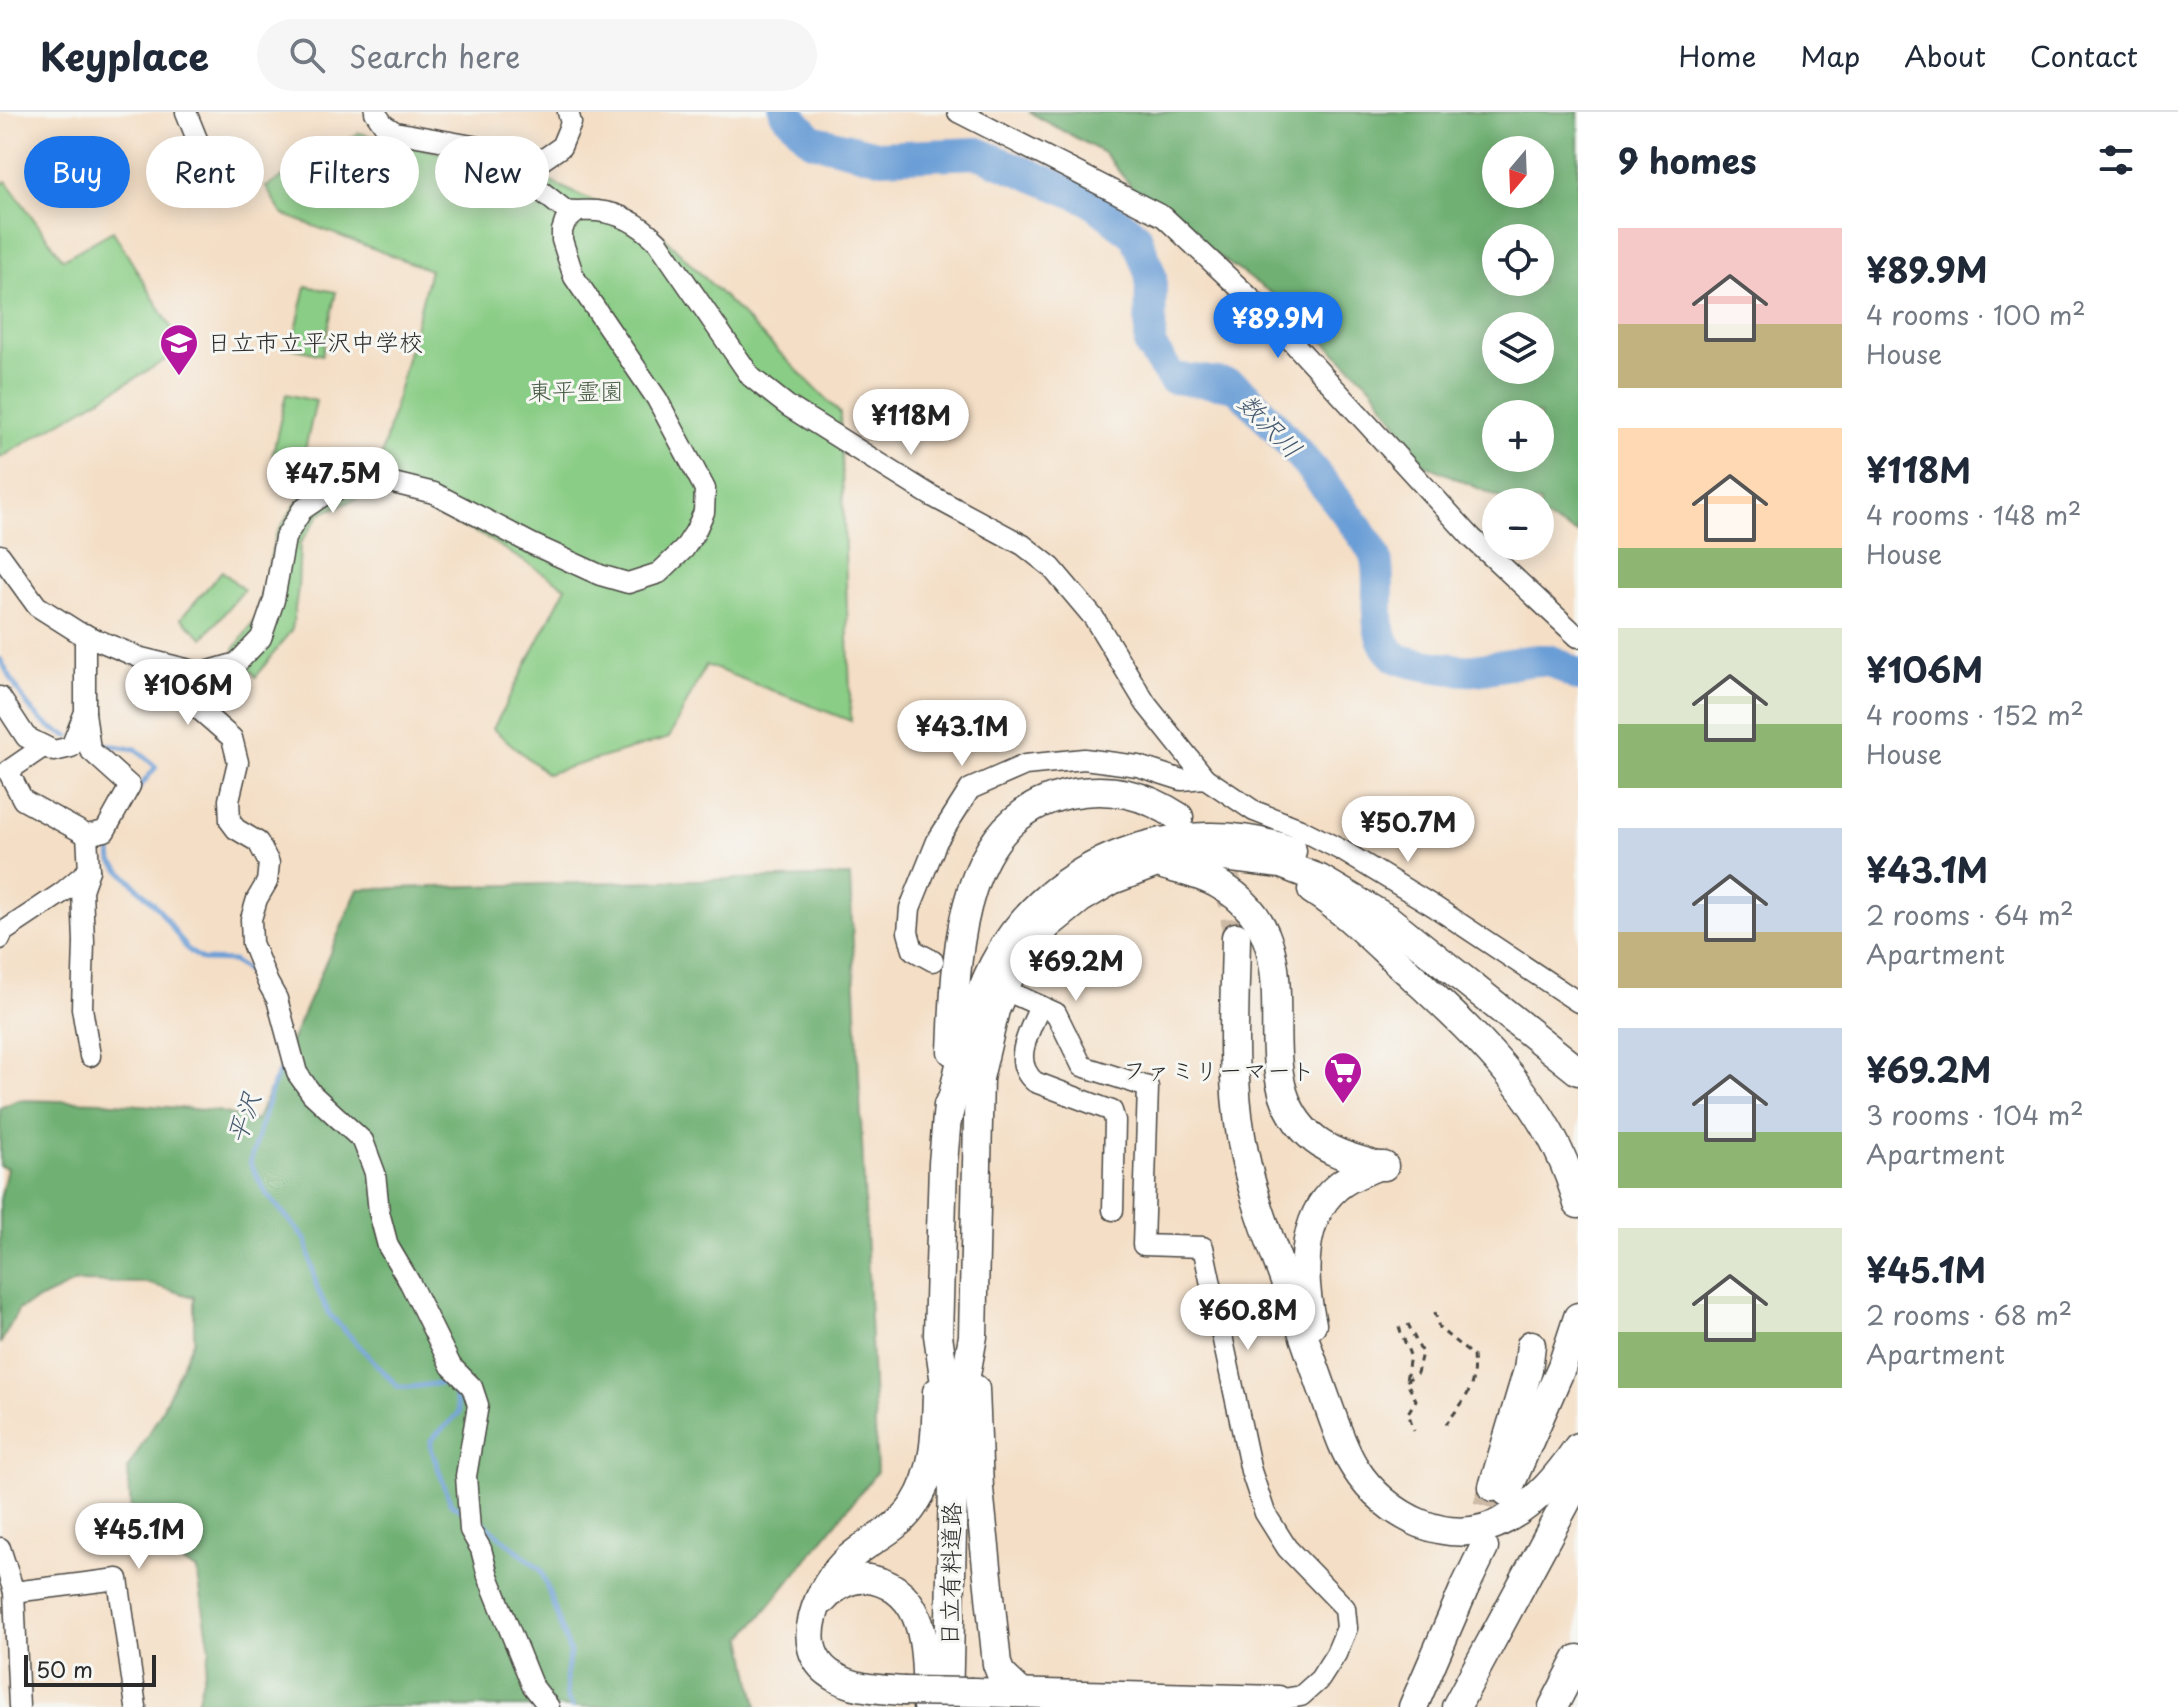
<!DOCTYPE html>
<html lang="en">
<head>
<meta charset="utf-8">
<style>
	body { margin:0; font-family:"Playpen Sans","Klee One",sans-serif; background:#f6f6f7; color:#1f2937; height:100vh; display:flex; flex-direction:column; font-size:30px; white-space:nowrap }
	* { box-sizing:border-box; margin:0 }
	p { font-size:26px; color:#747a83 }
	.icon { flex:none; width:44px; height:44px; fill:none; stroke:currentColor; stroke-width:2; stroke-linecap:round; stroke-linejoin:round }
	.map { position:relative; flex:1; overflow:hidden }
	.panel { display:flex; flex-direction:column; background:#fff; width:600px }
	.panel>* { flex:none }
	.hud { position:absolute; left:24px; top:24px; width:760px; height:72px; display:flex; gap:16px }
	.needle { width:52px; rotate:199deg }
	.tools { position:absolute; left:1482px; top:24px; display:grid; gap:16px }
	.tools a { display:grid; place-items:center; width:72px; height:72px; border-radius:50%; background:#fff; box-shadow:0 4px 20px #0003; font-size:40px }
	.scale { position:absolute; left:24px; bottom:20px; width:132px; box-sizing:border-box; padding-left:8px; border:4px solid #2b2b2b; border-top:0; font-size:22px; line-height:28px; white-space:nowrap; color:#2b2b2b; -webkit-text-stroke:6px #f6f6f2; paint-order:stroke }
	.price { position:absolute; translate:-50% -68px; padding:0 18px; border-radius:28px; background:#fff; color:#222; font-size:26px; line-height:52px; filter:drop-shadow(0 2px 4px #0008) }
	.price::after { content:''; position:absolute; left:50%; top:48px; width:24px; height:18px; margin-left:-12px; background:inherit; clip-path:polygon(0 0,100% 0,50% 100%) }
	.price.active { background:#1a73e8; color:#fff }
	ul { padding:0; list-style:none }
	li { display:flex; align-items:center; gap:24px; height:200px; padding:0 40px }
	li span { display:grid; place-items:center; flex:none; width:224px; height:160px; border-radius:0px; color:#555 }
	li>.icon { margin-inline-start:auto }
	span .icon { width:96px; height:96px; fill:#fffc; stroke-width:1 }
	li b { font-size:34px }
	h2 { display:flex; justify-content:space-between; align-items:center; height:96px; padding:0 40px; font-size:34px }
	.pill { padding:0 28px; border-radius:36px; background:#fff; box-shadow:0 4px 20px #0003; font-size:28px; line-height:72px }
	.pill.active { background:#1a73e8; color:#fff }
	header { display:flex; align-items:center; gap:48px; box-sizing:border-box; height:112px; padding:0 40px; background:#fff; border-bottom:2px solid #e0e1e3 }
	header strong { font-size:38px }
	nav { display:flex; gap:44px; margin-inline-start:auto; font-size:28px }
	.search { width:560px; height:72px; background:#f6f6f7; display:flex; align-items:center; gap:20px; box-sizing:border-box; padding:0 28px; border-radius:44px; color:#747a83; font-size:30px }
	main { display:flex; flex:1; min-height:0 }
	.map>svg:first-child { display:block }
</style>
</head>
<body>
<header>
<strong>Keyplace</strong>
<div class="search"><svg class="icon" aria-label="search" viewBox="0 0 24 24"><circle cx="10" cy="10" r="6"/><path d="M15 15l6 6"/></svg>Search here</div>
<nav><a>Home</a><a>Map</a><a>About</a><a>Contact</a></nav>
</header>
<main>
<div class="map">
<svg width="1578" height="1595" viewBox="0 0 1578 1595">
	<rect width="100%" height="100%" fill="#f6f6f2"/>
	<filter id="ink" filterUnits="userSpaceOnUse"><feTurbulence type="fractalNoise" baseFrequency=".0125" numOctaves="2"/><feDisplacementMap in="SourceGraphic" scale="16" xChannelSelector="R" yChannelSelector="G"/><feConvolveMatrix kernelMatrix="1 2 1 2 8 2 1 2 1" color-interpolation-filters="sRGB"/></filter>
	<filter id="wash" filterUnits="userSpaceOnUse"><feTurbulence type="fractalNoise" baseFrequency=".006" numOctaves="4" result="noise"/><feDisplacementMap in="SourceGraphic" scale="32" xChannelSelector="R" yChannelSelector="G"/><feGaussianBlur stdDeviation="1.8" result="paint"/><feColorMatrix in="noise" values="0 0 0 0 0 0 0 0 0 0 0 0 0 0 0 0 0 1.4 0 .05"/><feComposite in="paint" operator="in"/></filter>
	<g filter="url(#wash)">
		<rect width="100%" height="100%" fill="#f4dec5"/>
		<g fill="#8acd86" stroke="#5a7c58" stroke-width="2">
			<polygon points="359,21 540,65 657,118 840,301 851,609 706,553 669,626 547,662 493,617 566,475 481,423 377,379 321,401 300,431 298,476 292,517 256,565 233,539 256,506 276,423 300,385 335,364 381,346 430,158 282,102 266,75"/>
			<polygon points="6,69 63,147 113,119 184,237 0,346 0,74"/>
			<polygon points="306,174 336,180 322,243 292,236"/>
			<polygon points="286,282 316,289 302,351 272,345"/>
			<polygon points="222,459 244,478 203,526 181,506"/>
		</g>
		<g fill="#6fb073" stroke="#4d6e4f" stroke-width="2" fill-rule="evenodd">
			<path d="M1029 0H1578V422L1540 404V390H1509L1424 352 1372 275 1281 188 1148 95 1104 41ZM1496 38H1540V82H1496ZM1496 126H1540V170H1496ZM1496 214H1540V258H1496ZM1496 302H1540V346H1496Z"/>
			<polygon points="850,764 877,1360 743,1526 757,1595 196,1595 210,1537 197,1458 146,1431 131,1402 128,1356 160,1302 194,1227 194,1185 147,1171 76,1170 19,1197 0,1232 0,1088 7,1056 0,1054 0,996 18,988 101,990 217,999 256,1009 358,777"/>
		</g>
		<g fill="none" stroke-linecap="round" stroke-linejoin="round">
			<g stroke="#6b9ed6" stroke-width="5">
				<path d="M0 547C17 577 34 614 69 624"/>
				<polyline points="94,631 136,637 156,655 137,678"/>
				<polyline points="109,723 112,750 159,797 187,837 202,848 233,849 257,867"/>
				<path d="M275 917 283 953 273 972 250 1051 266 1081 306 1128 317 1176 329 1202 398 1275C415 1277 430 1270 447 1272L454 1281 459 1301 431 1328V1336L451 1392 464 1399"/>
				<polyline points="477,1405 541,1458 570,1541 566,1564 567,1586 573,1595"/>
			</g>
			<path stroke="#6b9ed6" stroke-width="32" d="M785 0 812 28 880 45 978 41 1089 87 1136 124 1151 164 1150 234 1172 266C1186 268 1222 270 1233 274 1254 284 1372 426 1376 447 1383 478 1367 523 1396 545 1406 552 1461 559 1473 558 1497 556 1521 547 1546 548 1556 549 1569 559 1578 564"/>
		</g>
	</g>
	<g filter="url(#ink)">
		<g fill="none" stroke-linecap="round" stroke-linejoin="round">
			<g stroke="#ccbaa6" stroke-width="28" stroke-dasharray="28 14" stroke-linecap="butt">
				<polyline points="1226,765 1234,796 1236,825"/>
				<polyline points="1475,1435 1493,1375"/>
			</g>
			<g stroke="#494642" stroke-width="23">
				<g id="minor">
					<polyline points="186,0 218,79"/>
					<path d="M375 0 384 13 395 20 478 35 493 41 565 98C576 100 585 98 597 99 622 101 641 113 658 130L751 265 788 294 930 383 1023 433 1051 455 1094 506 1146 592 1205 666 1254 699 1298 716 1343 739 1435 795 1578 890"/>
					<polyline points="958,0 1164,105 1263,198 1472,426 1578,525"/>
					<polyline points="522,62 561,35 571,11 568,0"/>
					<polyline points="0,443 37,494 78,520 141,546 202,561 237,551 261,526 274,488 285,426 302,398 327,381 355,371 389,370 434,381 532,432 600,463 628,471 659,461 684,437 695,420 704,400 705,377 657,287 574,165 562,128 562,119 565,110 577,100"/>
					<polyline points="147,552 232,626 238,650 229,688 230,709 236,717 258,730 269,751 267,770 257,787 251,807 252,831 268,871 277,887 297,961 312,982 363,1029 375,1061 379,1100 388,1134 410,1171 451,1254 472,1275 478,1293 466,1364 470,1418 481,1437 488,1464 532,1573 549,1595"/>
					<polyline points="0,585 26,625 54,639 71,635 85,600 85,522"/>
					<polyline points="43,635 8,659 23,688 87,723 105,719 130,674 90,638 85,600"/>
					<polyline points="89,758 82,778 84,830 82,896 90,944"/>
					<polyline points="0,827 3,820 63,780 89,758 87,723"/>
					<polyline points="933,849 913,838 908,820 910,796 937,729 970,677 1025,653 1084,647 1138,654 1182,668 1205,666"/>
					<polyline points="1016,883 1056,901 1082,954 1148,975 1143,1133 1203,1135 1251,1359 1265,1401 1287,1436 1345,1496 1347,1516 1336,1542 1320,1567 1301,1584 1278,1588 1276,1595"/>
					<path d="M1040 894C1030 919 1010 949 1035 970L1112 999 1115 1009 1113 1098"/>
					<polyline points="0,1436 14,1480 19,1595"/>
					<polyline points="14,1480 118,1467 136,1595"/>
				</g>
			</g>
			<g stroke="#494642" stroke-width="31">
				<g id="highway">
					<path d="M1166 754C1183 759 1202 763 1218 772 1327 832 1232 962 1315 1028 1333 1042 1356 1047 1377 1054"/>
					<path d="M1312 778C1348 801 1378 833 1410 862 1481 928 1553 994 1578 1092"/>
					<path d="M1236 825C1235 890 1230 960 1241 1024 1250 1082 1274 1137 1293 1192 1305 1229 1318 1265 1331 1301 1338 1320 1344 1339 1355 1356 1386 1405 1451 1439 1506 1407 1537 1390 1558 1364 1578 1335"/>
					<path d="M952 939C956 849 956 705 1069 682 1111 674 1144 682 1179 705"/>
					<polyline points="948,993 943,1051 938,1223 950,1306"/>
					<path d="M947 1009C960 956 969 900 994 852 1048 747 1183 699 1292 739"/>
					<path d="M1312 1212C1302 1168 1299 1107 1337 1075 1348 1065 1364 1060 1377 1054H1384"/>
					<polyline points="975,1277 979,1377 997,1552 1001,1562 1021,1581"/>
					<polyline points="1493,1375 1528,1258 1531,1233"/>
					<polyline points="1507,1380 1562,1254 1578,1205"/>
					<path d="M824 1487C837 1472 854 1463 874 1468 931 1482 925 1548 927 1595"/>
					<path d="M903 1579C879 1577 853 1577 832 1563 789 1536 819 1473 848 1447 870 1427 898 1418 914 1393 936 1360 936 1319 937 1280"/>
					<polyline points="972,1580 1278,1588"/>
					<polyline points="948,1595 954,1330 973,1224 979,966 995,898 1008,868 1023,841 1049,812 1080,787 1112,768 1157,751 1181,747 1224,745 1281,752 1320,767 1388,807 1578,959"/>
					<polyline points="1413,1595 1464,1477 1484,1436"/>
					<polyline points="1456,1595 1578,1368"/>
					<polyline points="1553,1595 1578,1547"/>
				</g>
			</g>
			<g stroke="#494642" stroke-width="3" stroke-dasharray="6 6" stroke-linecap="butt">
				<path d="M1435 1200 1439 1216 1473 1244C1476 1277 1466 1286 1446 1312"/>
				<polyline points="1408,1212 1422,1241 1417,1261 1406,1269 1416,1288 1408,1301 1414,1318"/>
				<polyline points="1399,1215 1410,1243 1406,1269"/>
			</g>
			<use href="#minor" stroke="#fff" stroke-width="20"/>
			<use href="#highway" stroke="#fff" stroke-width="28"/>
			<g stroke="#494642" stroke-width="31" stroke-linecap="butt">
				<polyline id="highway-bridge" points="903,1579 972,1580"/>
			</g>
			<use href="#highway-bridge" stroke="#fff" stroke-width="28"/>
		</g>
	</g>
	<defs>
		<g id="school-pin" transform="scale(2)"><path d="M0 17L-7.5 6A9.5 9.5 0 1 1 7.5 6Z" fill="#b5179e" stroke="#f6f6f2"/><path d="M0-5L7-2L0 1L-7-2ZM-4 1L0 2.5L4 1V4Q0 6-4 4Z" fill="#fff"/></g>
		<g id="supermarket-pin" transform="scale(2)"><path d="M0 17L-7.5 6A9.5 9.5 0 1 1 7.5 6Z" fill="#b5179e" stroke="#f6f6f2"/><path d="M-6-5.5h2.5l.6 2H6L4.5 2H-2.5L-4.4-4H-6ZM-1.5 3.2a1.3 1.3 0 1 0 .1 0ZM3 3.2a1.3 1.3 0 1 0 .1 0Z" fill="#fff"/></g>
	</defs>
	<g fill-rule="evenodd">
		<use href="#school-pin" x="179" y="231"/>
		<use href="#supermarket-pin" x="1343" y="959"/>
	</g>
	<g text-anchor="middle" stroke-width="6" stroke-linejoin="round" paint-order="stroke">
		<g font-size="24" fill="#2b2b2b" stroke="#f6f6f2" text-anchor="start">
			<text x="207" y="239">日立市立平沢中学校</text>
			<text x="1315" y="967" text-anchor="end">ファミリーマート</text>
		</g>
		<g font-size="24" fill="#485c46" stroke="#f6f6f2">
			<text x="576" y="288">東平霊園</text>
		</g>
		<g font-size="24" fill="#2b2b2b" stroke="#f6f6f2">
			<text transform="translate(951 1462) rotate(-89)" y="8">日立有料道路</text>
		</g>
		<g font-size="26" font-style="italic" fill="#45596f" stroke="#f6f6f2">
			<text transform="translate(1270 314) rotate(46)" y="9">数沢川</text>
			<text transform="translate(244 1006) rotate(-71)" y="9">平沢</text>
		</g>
	</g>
</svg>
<div class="tools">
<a><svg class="needle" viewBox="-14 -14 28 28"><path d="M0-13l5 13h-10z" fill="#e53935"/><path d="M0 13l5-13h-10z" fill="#747a83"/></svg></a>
<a><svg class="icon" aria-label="locate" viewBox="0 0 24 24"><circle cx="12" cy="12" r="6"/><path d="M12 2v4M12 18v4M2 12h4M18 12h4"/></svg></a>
<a><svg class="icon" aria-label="layers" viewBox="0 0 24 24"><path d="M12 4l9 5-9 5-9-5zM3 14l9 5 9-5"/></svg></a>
<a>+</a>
<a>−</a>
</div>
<div class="scale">50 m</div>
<b class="price active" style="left:1278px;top:248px">¥89.9M</b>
<b class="price" style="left:911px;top:345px">¥118M</b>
<b class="price" style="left:333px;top:403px">¥47.5M</b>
<b class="price" style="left:188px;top:615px">¥106M</b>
<b class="price" style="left:962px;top:656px">¥43.1M</b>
<b class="price" style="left:1408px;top:752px">¥50.7M</b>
<b class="price" style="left:1076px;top:891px">¥69.2M</b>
<b class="price" style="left:1248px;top:1240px">¥60.8M</b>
<b class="price" style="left:139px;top:1459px">¥45.1M</b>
<div class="hud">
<a class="pill active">Buy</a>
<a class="pill">Rent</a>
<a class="pill">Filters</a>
<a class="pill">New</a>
</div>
</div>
<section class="panel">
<h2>9 homes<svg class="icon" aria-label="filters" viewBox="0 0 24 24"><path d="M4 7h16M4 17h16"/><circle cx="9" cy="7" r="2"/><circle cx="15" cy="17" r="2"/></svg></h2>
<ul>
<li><span style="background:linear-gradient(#f6c9c9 60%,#c2b280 0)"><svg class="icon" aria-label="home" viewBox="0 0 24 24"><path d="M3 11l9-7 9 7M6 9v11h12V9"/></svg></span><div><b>¥89.9M</b><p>4 rooms · 100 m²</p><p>House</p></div></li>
<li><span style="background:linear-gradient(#ffd9b3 75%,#8fb573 0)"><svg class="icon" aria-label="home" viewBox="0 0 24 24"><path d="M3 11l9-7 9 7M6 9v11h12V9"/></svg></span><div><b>¥118M</b><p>4 rooms · 148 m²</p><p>House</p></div></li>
<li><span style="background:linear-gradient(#dfe7d0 60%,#8fb573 0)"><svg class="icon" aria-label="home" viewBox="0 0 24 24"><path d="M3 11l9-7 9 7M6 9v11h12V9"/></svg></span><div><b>¥106M</b><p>4 rooms · 152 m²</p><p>House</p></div></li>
<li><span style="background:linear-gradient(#c9d6e8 65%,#c2b280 0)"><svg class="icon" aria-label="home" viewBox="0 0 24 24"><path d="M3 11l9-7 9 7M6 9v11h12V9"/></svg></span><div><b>¥43.1M</b><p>2 rooms · 64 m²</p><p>Apartment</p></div></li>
<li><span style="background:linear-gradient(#c9d6e8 65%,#8fb573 0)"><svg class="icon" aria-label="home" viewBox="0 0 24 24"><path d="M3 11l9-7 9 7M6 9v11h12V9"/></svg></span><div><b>¥69.2M</b><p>3 rooms · 104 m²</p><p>Apartment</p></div></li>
<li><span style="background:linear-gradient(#dfe7d0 65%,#8fb573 0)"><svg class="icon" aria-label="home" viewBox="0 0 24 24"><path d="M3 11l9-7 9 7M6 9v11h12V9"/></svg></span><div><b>¥45.1M</b><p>2 rooms · 68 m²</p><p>Apartment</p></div></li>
</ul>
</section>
</main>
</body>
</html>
